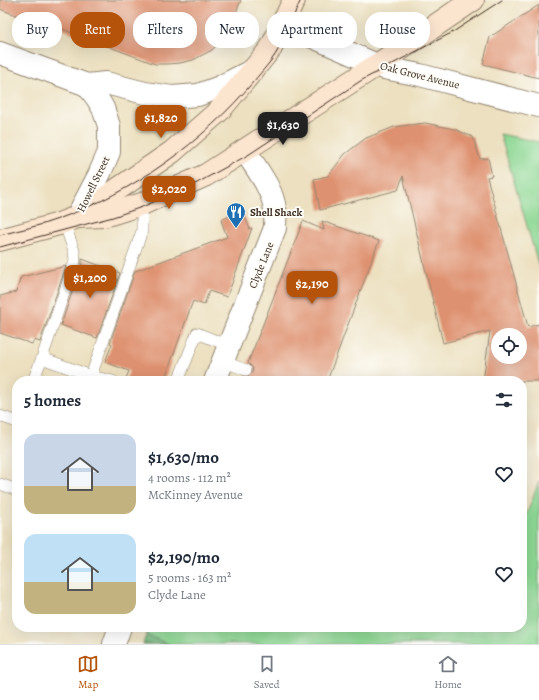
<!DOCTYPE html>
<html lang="en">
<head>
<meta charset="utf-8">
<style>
	body { margin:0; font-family:Alegreya,serif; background:#f2f2f3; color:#1f2937; height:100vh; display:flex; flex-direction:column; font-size:15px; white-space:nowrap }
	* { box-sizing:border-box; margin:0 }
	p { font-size:13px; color:#747a83 }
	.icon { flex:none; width:22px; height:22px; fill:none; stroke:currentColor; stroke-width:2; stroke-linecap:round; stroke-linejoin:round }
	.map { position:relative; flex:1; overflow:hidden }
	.drawer { position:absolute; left:12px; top:376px; width:515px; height:256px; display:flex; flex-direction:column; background:#fff; border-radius:16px; box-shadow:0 4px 16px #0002 }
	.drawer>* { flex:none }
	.hud { position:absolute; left:12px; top:12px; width:515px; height:36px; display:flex; gap:8px }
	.fabs { position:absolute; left:491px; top:328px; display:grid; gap:8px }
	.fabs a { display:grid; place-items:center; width:36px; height:36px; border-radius:50%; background:#fff; box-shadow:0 4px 16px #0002; font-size:20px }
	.price { position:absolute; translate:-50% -34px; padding:0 9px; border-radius:8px; background:#b45309; color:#fff; font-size:13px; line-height:26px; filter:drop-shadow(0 1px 2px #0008) }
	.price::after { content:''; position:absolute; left:50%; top:24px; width:12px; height:9px; margin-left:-6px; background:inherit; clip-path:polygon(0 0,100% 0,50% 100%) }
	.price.active { background:#222; color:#fff }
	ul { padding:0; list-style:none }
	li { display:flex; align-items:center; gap:12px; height:100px; padding:0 12px }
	li span { display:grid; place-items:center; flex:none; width:112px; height:80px; border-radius:12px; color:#555 }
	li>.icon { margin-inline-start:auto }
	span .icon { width:48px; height:48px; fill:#fffc; stroke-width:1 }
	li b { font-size:17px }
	h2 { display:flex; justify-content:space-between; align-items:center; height:48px; padding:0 12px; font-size:17px }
	.chip { padding:0 14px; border-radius:16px; background:#fff; box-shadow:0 4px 16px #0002; font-size:14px; line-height:36px }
	.chip.active { background:#b45309; color:#fff }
	.tabs { display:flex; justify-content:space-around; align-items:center; height:56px; border-top:1px solid #e0e1e3; background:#fff; font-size:11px; color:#747a83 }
	.tabs a { display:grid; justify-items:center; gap:2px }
	.tabs .active { color:#b45309 }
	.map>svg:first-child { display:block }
</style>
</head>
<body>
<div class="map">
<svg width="539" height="644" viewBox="0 0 539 644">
	<rect width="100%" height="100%" fill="#fdfcf7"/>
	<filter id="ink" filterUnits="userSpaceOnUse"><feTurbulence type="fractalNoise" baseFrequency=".025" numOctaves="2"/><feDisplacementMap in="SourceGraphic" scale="8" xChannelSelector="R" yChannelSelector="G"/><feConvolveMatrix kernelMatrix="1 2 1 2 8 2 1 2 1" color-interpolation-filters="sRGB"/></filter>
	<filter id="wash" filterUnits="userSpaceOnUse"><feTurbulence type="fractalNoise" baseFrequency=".012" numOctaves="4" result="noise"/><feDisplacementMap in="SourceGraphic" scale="16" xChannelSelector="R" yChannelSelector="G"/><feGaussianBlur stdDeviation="0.9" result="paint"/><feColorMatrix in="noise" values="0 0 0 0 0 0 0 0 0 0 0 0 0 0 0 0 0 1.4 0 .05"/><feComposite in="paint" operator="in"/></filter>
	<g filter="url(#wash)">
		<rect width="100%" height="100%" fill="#ece0c0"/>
		<g fill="#8cd793" stroke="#648058">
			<polygon points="500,134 539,142 539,267"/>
			<polygon points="539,481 539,644 143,644 149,627 522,627 522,514 526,516"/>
		</g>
		<polygon fill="#71b87d" stroke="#56714e" points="146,635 169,644 143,644"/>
		<g id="blocks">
			<g fill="#de916f" fill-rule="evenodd">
				<polygon points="0,0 241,0 228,32 220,42 212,50 193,60 180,63 168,64 155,64 38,20 37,23 0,9"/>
				<polygon points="539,5 539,78 483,64 490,37"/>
				<path d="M425 123 454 129 473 137 480 159 488 158 492 176 487 177 528 327 539 324V381H483L490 331 443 343 403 176 398 190 320 210 314 179 328 176 345 154 366 138 394 127ZM498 335H520V357H498Z"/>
				<polygon points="242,210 250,229 252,228 227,297 209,291 204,305 193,301 164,381 125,381 129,371 105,362 112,344 110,343 135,271 227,237 221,220"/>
				<polygon points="303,221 324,230 322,221 379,241 327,381 241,381 243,376 248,377 252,373 253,368 248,363"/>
				<polygon points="82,259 120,273 97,338 61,325 82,263"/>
				<polygon points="66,266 40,342 34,340 32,344 0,333 0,296 16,292 21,277"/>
			</g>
		</g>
	</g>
	<g filter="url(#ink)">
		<use href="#blocks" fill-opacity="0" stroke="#94856f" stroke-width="1"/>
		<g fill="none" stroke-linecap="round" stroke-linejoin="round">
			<g stroke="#94856f" stroke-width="12">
				<g id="lane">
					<polyline points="42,358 75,261 74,251 64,222"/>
					<polyline points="222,361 246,370"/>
					<polyline points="91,376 142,231 142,204"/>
					<polyline points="33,381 42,358 91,376 113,381"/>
					<polyline points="178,381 197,333 229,346"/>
					<polyline points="0,416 17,422"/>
					<polyline points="0,484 17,490"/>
				</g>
			</g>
			<g stroke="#94856f" stroke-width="24">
				<g id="street">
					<polyline points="283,24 384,68 420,75 539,106"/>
					<polyline points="0,53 87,85 106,83 145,93 172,97 198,95 220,87 253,70"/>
					<polyline points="77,217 99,175 109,152 109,126 103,108 97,98 87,85"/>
					<path d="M215 381 275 228C275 222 276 215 275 209 272 187 256 169 245 150"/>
					<polyline points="114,644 120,627"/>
				</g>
			</g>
			<g stroke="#94856f" stroke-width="24">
				<g id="secondary">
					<polyline points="77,217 104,216 142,204 206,175 377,65 473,0"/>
					<polyline points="0,240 59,224 77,217 172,152 220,110 271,48 294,0"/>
				</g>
			</g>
			<use href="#lane" stroke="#fff" stroke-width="11"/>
			<use href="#street" stroke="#fff" stroke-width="22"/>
			<use href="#secondary" stroke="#fce5cf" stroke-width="22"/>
			<g stroke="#3b2a1e" stroke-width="1">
				<path d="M0 235C19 230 40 226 58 219 134 192 203 142 254 81 262 71 272 61 278 50 287 36 293 15 301 0"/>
				<polyline points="0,247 113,217 142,207 197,183 248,155 362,80 453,32 502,0"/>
			</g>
		</g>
	</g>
	<defs>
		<g id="restaurant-pin" transform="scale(1)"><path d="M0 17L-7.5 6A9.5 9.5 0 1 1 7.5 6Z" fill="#1f6fb2" stroke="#fdfcf7"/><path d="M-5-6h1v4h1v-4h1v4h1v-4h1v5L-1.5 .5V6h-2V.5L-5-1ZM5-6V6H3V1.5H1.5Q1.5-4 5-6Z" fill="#fff"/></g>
	</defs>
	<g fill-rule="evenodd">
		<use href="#restaurant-pin" x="236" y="212"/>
	</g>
	<g text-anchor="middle" stroke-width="4" stroke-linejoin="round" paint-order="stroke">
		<g font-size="11" fill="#3b2a1e" stroke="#fdfcf7">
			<text transform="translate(420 75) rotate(14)" y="4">Oak Grove Avenue</text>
			<text transform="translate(93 184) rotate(-64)" y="4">Howell Street</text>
			<text transform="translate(261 265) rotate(-68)" y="4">Clyde Lane</text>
		</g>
		<g font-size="11" font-weight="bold" fill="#3b2a1e" stroke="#fdfcf7" text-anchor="start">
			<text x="250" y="216">Shell Shack</text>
		</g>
	</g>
</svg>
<div class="fabs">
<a><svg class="icon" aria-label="locate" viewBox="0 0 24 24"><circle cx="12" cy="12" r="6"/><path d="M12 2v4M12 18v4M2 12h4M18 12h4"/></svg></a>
</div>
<b class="price" style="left:161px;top:139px">$1,820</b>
<b class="price active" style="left:283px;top:146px">$1,630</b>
<b class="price" style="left:169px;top:210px">$2,020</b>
<b class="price" style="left:90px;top:299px">$1,200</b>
<b class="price" style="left:312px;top:305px">$2,190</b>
<div class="hud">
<a class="chip">Buy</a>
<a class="chip active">Rent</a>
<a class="chip">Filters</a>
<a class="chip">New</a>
<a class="chip">Apartment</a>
<a class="chip">House</a>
</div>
<section class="drawer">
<h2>5 homes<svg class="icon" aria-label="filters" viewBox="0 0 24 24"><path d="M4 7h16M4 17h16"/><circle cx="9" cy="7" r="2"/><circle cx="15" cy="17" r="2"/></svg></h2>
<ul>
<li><span style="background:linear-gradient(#c9d6e8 65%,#c2b280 0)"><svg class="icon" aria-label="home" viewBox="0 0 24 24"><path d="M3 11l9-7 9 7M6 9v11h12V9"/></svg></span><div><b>$1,630/mo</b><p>4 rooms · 112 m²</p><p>McKinney Avenue</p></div><svg class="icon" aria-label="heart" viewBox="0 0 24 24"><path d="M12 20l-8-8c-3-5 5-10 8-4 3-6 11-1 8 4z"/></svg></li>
<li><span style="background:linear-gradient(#bfe0f5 60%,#c2b280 0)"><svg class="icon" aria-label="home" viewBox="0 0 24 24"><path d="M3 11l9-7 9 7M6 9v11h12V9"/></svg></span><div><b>$2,190/mo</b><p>5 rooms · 163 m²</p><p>Clyde Lane</p></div><svg class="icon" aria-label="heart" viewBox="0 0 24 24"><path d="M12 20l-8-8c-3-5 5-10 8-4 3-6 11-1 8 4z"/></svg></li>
</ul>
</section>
</div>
<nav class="tabs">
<a class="active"><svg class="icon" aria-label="map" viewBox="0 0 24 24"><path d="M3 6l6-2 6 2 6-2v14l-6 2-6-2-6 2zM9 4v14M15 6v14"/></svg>Map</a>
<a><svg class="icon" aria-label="saved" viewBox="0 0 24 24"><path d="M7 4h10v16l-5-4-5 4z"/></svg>Saved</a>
<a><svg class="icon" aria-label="home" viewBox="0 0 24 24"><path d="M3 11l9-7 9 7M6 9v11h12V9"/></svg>Home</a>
</nav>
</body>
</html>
